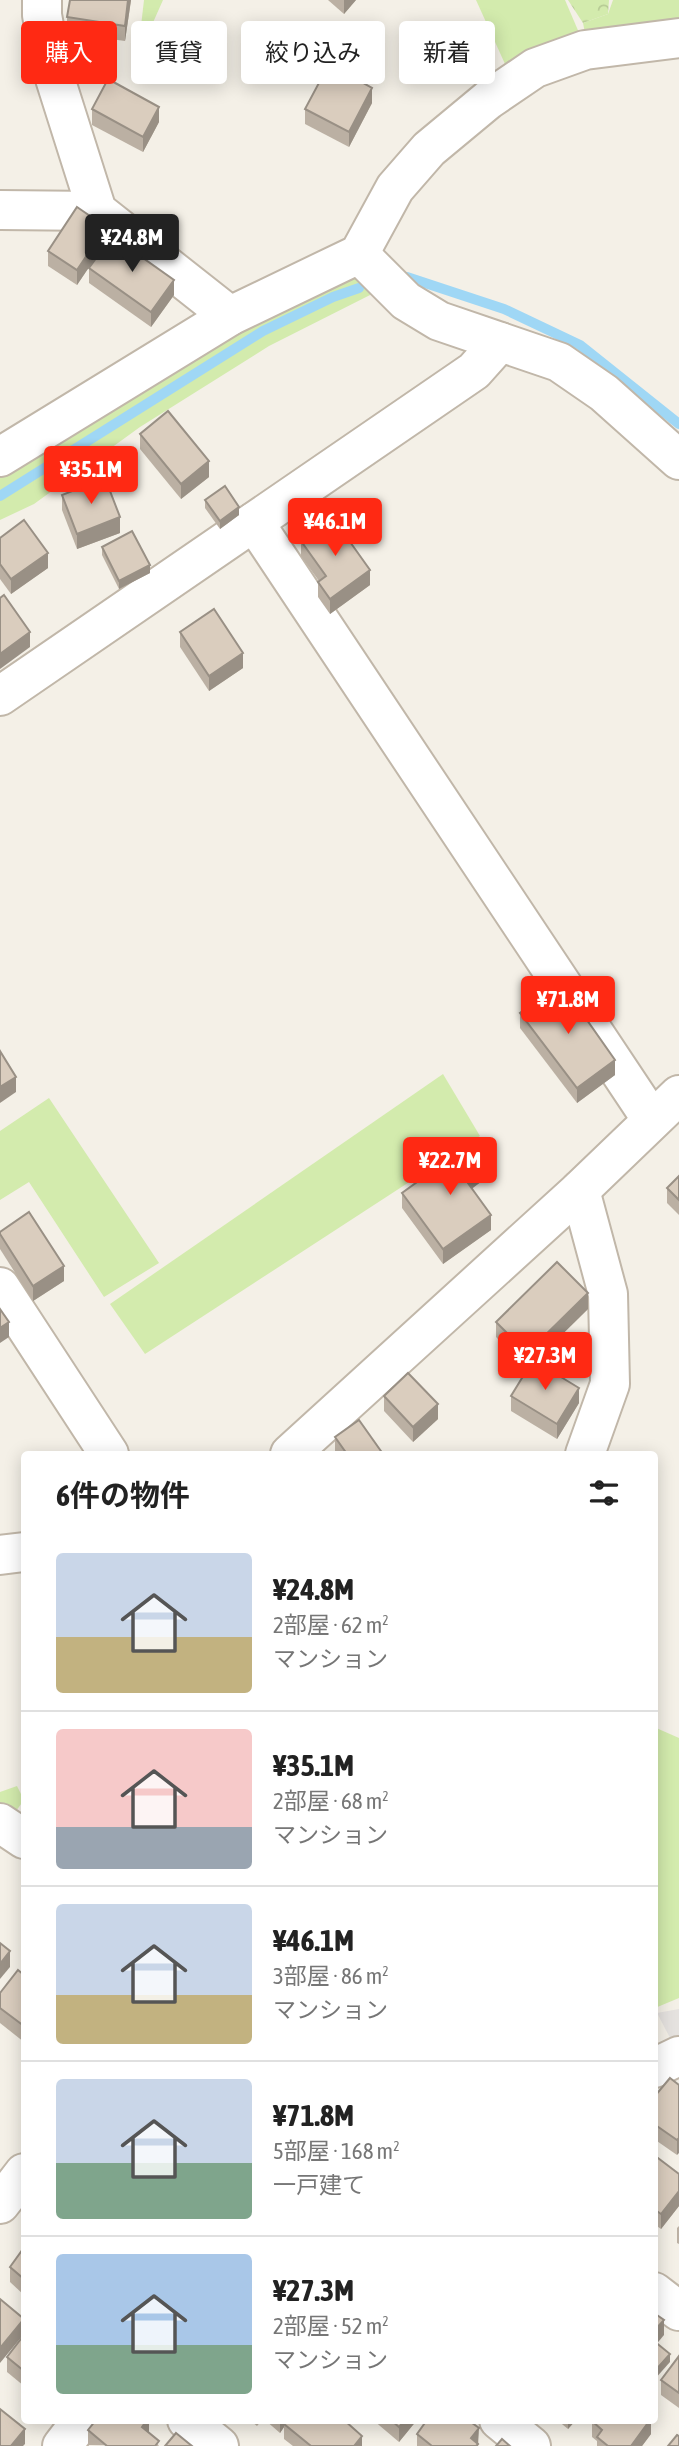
<!DOCTYPE html>
<html lang="ja">
<head>
<meta charset="utf-8">
<style>
	body { margin:0; font-family:"Asap Condensed","Noto Sans JP",sans-serif; background:#f6f6f6; color:#222; height:100vh; display:flex; flex-direction:column; font-size:26px; white-space:nowrap }
	* { box-sizing:border-box; margin:0 }
	p { font-size:23px; color:#767676 }
	.icon { flex:none; width:38px; height:38px; fill:none; stroke:currentColor; stroke-width:2; stroke-linecap:round; stroke-linejoin:round }
	.map { position:relative; flex:1; overflow:hidden }
	.panel { position:absolute; left:21px; top:1451px; width:637px; height:973px; display:flex; flex-direction:column; background:#fff; border-radius:7px; box-shadow:0 4px 18px #0003 }
	.panel>* { flex:none }
	.banner { position:absolute; left:21px; top:21px; width:637px; height:63px; display:flex; gap:14px }
	.price { position:absolute; translate:-50% -60px; padding:0 16px; border-radius:7px; background:#ff2913; color:#fff; font-size:23px; line-height:46px; filter:drop-shadow(0 2px 4px #0008) }
	.price::after { content:''; position:absolute; left:50%; top:42px; width:21px; height:16px; margin-left:-10px; background:inherit; clip-path:polygon(0 0,100% 0,50% 100%) }
	.price.current { background:#222; color:#fff }
	ul { padding:0; list-style:none }
	li { display:flex; align-items:center; gap:21px; height:175px; padding:0 35px }
	li+li { border-top:2px solid #e0e0e0 }
	li span { display:grid; place-items:center; flex:none; width:196px; height:140px; border-radius:7px; color:#555 }
	li>.icon { margin-inline-start:auto }
	span .icon { width:84px; height:84px; fill:#fffc; stroke-width:1 }
	li b { font-size:30px }
	h2 { display:flex; justify-content:space-between; align-items:center; height:84px; padding:0 35px; font-size:30px }
	.pill { padding:0 24px; border-radius:7px; background:#fff; box-shadow:0 4px 18px #0003; font-size:24px; line-height:63px }
	.pill.current { background:#ff2913; color:#fff }
	.map>svg:first-child { display:block }
</style>
</head>
<body>
<div class="map">
<svg width="679" height="2446" viewBox="0 0 679 2446">
	<defs>
		<pattern id="forest-crowns" width="20" height="18" patternUnits="userSpaceOnUse" patternTransform="scale(1.75)"><rect width="20" height="18" fill="#d3ebad"/><path d="M2 6a3 3 0 1 1 6 0M12 15a3 3 0 1 1 6 0" fill="none" stroke="#b7cb95"/></pattern>
	</defs>
	<rect width="100%" height="100%" fill="#f4f0e7"/>
	<g fill="#d3ebad">
		<polygon points="144,0 163,0 151,27 135,78"/>
		<polygon points="476,0 565,0 580,35 505,64"/>
		<polygon points="613,0 679,0 679,22 586,38 583,23 608,14"/>
		<polygon points="352,257 380,290 269,346 140,427 34,504 0,520 0,464"/>
		<polygon points="443,1074 480,1136 145,1354 110,1304"/>
		<polygon points="49,1098 159,1263 104,1297 29,1182 0,1200 0,1131"/>
		<polygon points="654,1727 679,1738 679,1998 655,2008"/>
		<polygon points="17,1786 24,1800 0,1833 0,1792"/>
	</g>
	<polygon fill="url(#forest-crowns)" points="568,0 609,0 608,14 583,23"/>
	<polygon fill="#e5e2df" points="679,2009 679,2055 657,2013"/>
	<g fill="none" stroke-linecap="round" stroke-linejoin="round">
		<g stroke="#9fd7f5" stroke-width="10">
			<polyline points="407,277 504,309 580,345 679,424"/>
			<polyline points="0,496 263,331 333,297 359,288"/>
		</g>
		<g stroke="#c1b7a9" stroke-width="42">
			<g id="minor">
				<polyline points="42,0 42,15 52,69 97,211 230,316"/>
				<polyline points="0,210 97,211"/>
				<polyline points="359,254 406,301 439,321 559,362 604,393 679,460"/>
				<polyline points="0,457 230,316 359,254 395,188 429,149 488,100 535,68 585,50 679,38"/>
				<polyline points="254,522 652,1120"/>
				<polyline points="0,696 474,371 500,342"/>
				<polyline points="580,1190 608,1294 610,1384 585,1454"/>
				<polyline points="0,1287 109,1454"/>
				<polyline points="290,1454 580,1190 679,1095"/>
				<polyline points="0,1555 24,1552"/>
				<polyline points="0,1823 24,1839"/>
				<polyline points="654,2068 679,2056"/>
				<polyline points="0,2204 24,2173"/>
				<polyline points="654,2292 679,2311"/>
				<polyline points="187,2420 219,2446"/>
				<polyline points="499,2420 531,2446"/>
				<polyline points="62,2446 82,2420"/>
			</g>
		</g>
		<use href="#minor" stroke="#fff" stroke-width="38"/>
	</g>
	<g fill="#bbb0a3">
		<polygon points="131,0 125,41 67,33 67,17"/>
		<polygon points="328,0 356,0 344,14"/>
		<polygon points="372,103 349,147 305,124 305,109"/>
		<polygon points="92,109 159,122 143,152 92,125"/>
		<polygon points="106,242 77,285 48,266 48,251"/>
		<polygon points="89,268 174,295 151,327 89,283"/>
		<polygon points="140,434 209,477 181,499 140,449"/>
		<polygon points="62,495 120,533 77,549 62,510"/>
		<polygon points="205,500 239,515 220,529 205,508"/>
		<polygon points="0,538 48,568 11,594 0,579"/>
		<polygon points="301,541 370,585 330,614 318,597 318,582 319,581 301,556"/>
		<polygon points="102,547 150,573 119,589 102,555"/>
		<polygon points="180,632 243,668 209,691 180,647"/>
		<polygon points="520,1013 615,1075 577,1103 520,1028"/>
		<polygon points="490,1175 472,1188 491,1230 443,1264 402,1208 402,1193"/>
		<polygon points="679,1176 679,1215 667,1203 667,1188"/>
		<polygon points="0,1232 64,1281 33,1301 0,1249"/>
		<polygon points="588,1309 535,1361 579,1403 557,1439 511,1411 511,1396 527,1369 496,1337 496,1322"/>
		<polygon points="384,1396 438,1419 413,1442 384,1411"/>
		<polygon points="335,1437 383,1454 336,1454 335,1453"/>
		<polygon points="24,1975 24,2042 0,2023 0,1993"/>
		<polygon points="679,2085 677,2155 654,2139 654,2097"/>
		<polygon points="654,2155 679,2174 679,2206 661,2229 654,2224"/>
		<polygon points="679,2226 679,2244 677,2243 677,2228"/>
		<polygon points="24,2251 24,2295 10,2282 10,2267"/>
		<polygon points="24,2335 24,2386 7,2372 7,2357"/>
		<polygon points="679,2356 679,2408 661,2395 661,2380"/>
		<polygon points="149,2420 149,2433 159,2446 88,2445 88,2430"/>
		<polygon points="250,2420 262,2420 257,2426"/>
		<polygon points="265,2420 344,2420 362,2446 293,2446 284,2439 284,2427 280,2433"/>
		<polygon points="373,2420 417,2420 399,2442"/>
		<polygon points="557,2420 576,2420 568,2429"/>
		<polygon points="651,2420 651,2434 642,2446 597,2446 597,2441 592,2437 592,2421"/>
		<polygon points="417,2434 479,2443 478,2446 417,2446"/>
	</g>
	<g fill="#999085">
		<polygon points="128,0 131,0 125,41 125,26"/>
		<polygon points="344,0 356,0 344,14"/>
		<polygon points="372,88 372,103 349,147 349,132"/>
		<polygon points="159,107 159,122 143,152 143,137"/>
		<polygon points="106,227 106,242 77,285 77,270"/>
		<polygon points="174,280 174,295 151,327 151,312"/>
		<polygon points="209,461 209,477 181,499 181,484"/>
		<polygon points="239,507 239,515 220,529 220,521"/>
		<polygon points="120,517 120,533 77,549 77,534"/>
		<polygon points="48,553 48,568 11,594 11,579"/>
		<polygon points="150,565 150,573 119,589 119,581"/>
		<polygon points="370,570 370,585 330,614 330,599"/>
		<polygon points="30,632 30,647 0,669 0,654"/>
		<polygon points="243,653 243,668 209,691 209,676"/>
		<polygon points="615,1060 615,1075 577,1103 577,1088"/>
		<polygon points="16,1077 16,1092 0,1103 0,1087"/>
		<polygon points="490,1160 490,1175 465,1194 465,1179"/>
		<polygon points="491,1215 491,1230 443,1264 443,1249"/>
		<polygon points="64,1266 64,1281 33,1301 33,1286"/>
		<polygon points="588,1293 588,1309 527,1369 527,1353"/>
		<polygon points="9,1322 9,1337 0,1343 0,1328"/>
		<polygon points="579,1388 579,1403 557,1439 557,1424"/>
		<polygon points="438,1404 438,1419 413,1442 413,1427"/>
		<polygon points="10,1951 10,1967 0,1979 0,1964"/>
		<polygon points="679,2138 679,2153 677,2155 677,2140"/>
		<polygon points="679,2191 679,2206 661,2229 661,2214"/>
		<polygon points="24,2319 24,2334 0,2363 0,2348"/>
		<polygon points="664,2320 664,2335 654,2347 654,2331"/>
		<polygon points="670,2354 670,2362 654,2380 654,2372"/>
		<polygon points="147,2420 149,2420 149,2433 142,2443 142,2427"/>
		<polygon points="280,2420 290,2420 284,2424 284,2427 280,2433"/>
		<polygon points="405,2420 417,2420 399,2442 399,2427"/>
		<polygon points="568,2420 576,2420 568,2429"/>
		<polygon points="650,2420 651,2420 651,2434 642,2446 631,2446"/>
		<polygon points="479,2428 478,2446 471,2446 471,2438"/>
		<polygon points="25,2429 25,2444 23,2446 11,2446"/>
		<polygon points="362,2436 362,2446 354,2446"/>
	</g>
	<g fill="#dacdbe" stroke="#999085" stroke-width="2">
		<polygon points="70,0 128,0 125,26 67,17"/>
		<polygon points="329,64 372,88 349,132 305,109"/>
		<polygon points="108,79 159,107 143,137 92,109"/>
		<polygon points="77,207 106,227 77,270 48,251"/>
		<polygon points="112,236 174,280 151,312 89,268"/>
		<polygon points="168,411 209,461 181,484 140,434"/>
		<polygon points="105,478 120,517 77,534 62,495"/>
		<polygon points="225,486 239,507 220,521 205,500"/>
		<polygon points="333,518 370,570 330,599 318,582 326,576 301,541"/>
		<polygon points="24,520 48,553 11,579 0,564 0,538"/>
		<polygon points="132,531 150,565 119,581 102,547"/>
		<polygon points="4,595 30,632 0,654 0,598"/>
		<polygon points="214,609 243,653 209,676 180,632"/>
		<polygon points="561,983 615,1060 577,1088 520,1013"/>
		<polygon points="0,1051 16,1077 0,1087"/>
		<polygon points="475,1140 490,1160 465,1179 491,1215 443,1249 402,1193"/>
		<polygon points="679,1176 679,1200 667,1188"/>
		<polygon points="29,1212 64,1266 33,1286 0,1234 0,1232"/>
		<polygon points="557,1262 588,1293 527,1353 496,1322"/>
		<polygon points="0,1309 9,1322 0,1328"/>
		<polygon points="533,1360 579,1388 557,1424 511,1396"/>
		<polygon points="408,1373 438,1404 413,1427 384,1396"/>
		<polygon points="359,1420 383,1454 347,1454 335,1437"/>
		<polygon points="0,1943 10,1951 0,1964"/>
		<polygon points="18,1970 24,1975 24,2026 0,2008 0,1993"/>
		<polygon points="670,2078 679,2085 679,2138 677,2140 654,2124 654,2097"/>
		<polygon points="654,2155 679,2174 679,2191 661,2214 654,2209"/>
		<polygon points="23,2249 24,2251 24,2279 10,2267"/>
		<polygon points="0,2299 24,2319 0,2348"/>
		<polygon points="654,2313 664,2320 654,2331"/>
		<polygon points="24,2335 24,2371 7,2357"/>
		<polygon points="654,2341 670,2354 654,2372"/>
		<polygon points="679,2356 679,2393 661,2380"/>
		<polygon points="0,2409 25,2429 11,2446 0,2446"/>
		<polygon points="96,2420 147,2420 142,2427 159,2441 155,2446 107,2446 88,2430"/>
		<polygon points="287,2420 344,2420 362,2436 354,2446 311,2446 284,2424"/>
		<polygon points="391,2420 405,2420 399,2427"/>
		<polygon points="427,2420 468,2420 479,2428 471,2438 478,2444 476,2446 432,2446 417,2434"/>
		<polygon points="593,2420 650,2420 631,2446 608,2446 597,2437 602,2430 592,2421"/>
		<polygon points="176,2433 192,2446 165,2446"/>
		<polygon points="677,2435 679,2436 679,2446 668,2446"/>
		<polygon points="502,2439 510,2446 496,2446"/>
	</g>
</svg>
<b class="price current" style="left:132px;top:274px">¥24.8M</b>
<b class="price" style="left:91px;top:506px">¥35.1M</b>
<b class="price" style="left:335px;top:558px">¥46.1M</b>
<b class="price" style="left:568px;top:1036px">¥71.8M</b>
<b class="price" style="left:450px;top:1197px">¥22.7M</b>
<b class="price" style="left:545px;top:1392px">¥27.3M</b>
<div class="banner">
<a class="pill current">購入</a>
<a class="pill">賃貸</a>
<a class="pill">絞り込み</a>
<a class="pill">新着</a>
</div>
<section class="panel">
<h2>6件の物件<svg class="icon" aria-label="filters" viewBox="0 0 24 24"><path d="M4 7h16M4 17h16"/><circle cx="9" cy="7" r="2"/><circle cx="15" cy="17" r="2"/></svg></h2>
<ul>
<li><span style="background:linear-gradient(#c9d6e8 60%,#c2b280 0)"><svg class="icon" aria-label="home" viewBox="0 0 24 24"><path d="M3 11l9-7 9 7M6 9v11h12V9"/></svg></span><div><b>¥24.8M</b><p>2部屋 · 62 m²</p><p>マンション</p></div></li>
<li><span style="background:linear-gradient(#f6c9c9 70%,#9aa5b1 0)"><svg class="icon" aria-label="home" viewBox="0 0 24 24"><path d="M3 11l9-7 9 7M6 9v11h12V9"/></svg></span><div><b>¥35.1M</b><p>2部屋 · 68 m²</p><p>マンション</p></div></li>
<li><span style="background:linear-gradient(#c9d6e8 65%,#c2b280 0)"><svg class="icon" aria-label="home" viewBox="0 0 24 24"><path d="M3 11l9-7 9 7M6 9v11h12V9"/></svg></span><div><b>¥46.1M</b><p>3部屋 · 86 m²</p><p>マンション</p></div></li>
<li><span style="background:linear-gradient(#c9d6e8 60%,#7fa58c 0)"><svg class="icon" aria-label="home" viewBox="0 0 24 24"><path d="M3 11l9-7 9 7M6 9v11h12V9"/></svg></span><div><b>¥71.8M</b><p>5部屋 · 168 m²</p><p>一戸建て</p></div></li>
<li><span style="background:linear-gradient(#a9c7e8 65%,#7fa58c 0)"><svg class="icon" aria-label="home" viewBox="0 0 24 24"><path d="M3 11l9-7 9 7M6 9v11h12V9"/></svg></span><div><b>¥27.3M</b><p>2部屋 · 52 m²</p><p>マンション</p></div></li>
</ul>
</section>
</div>
</body>
</html>
